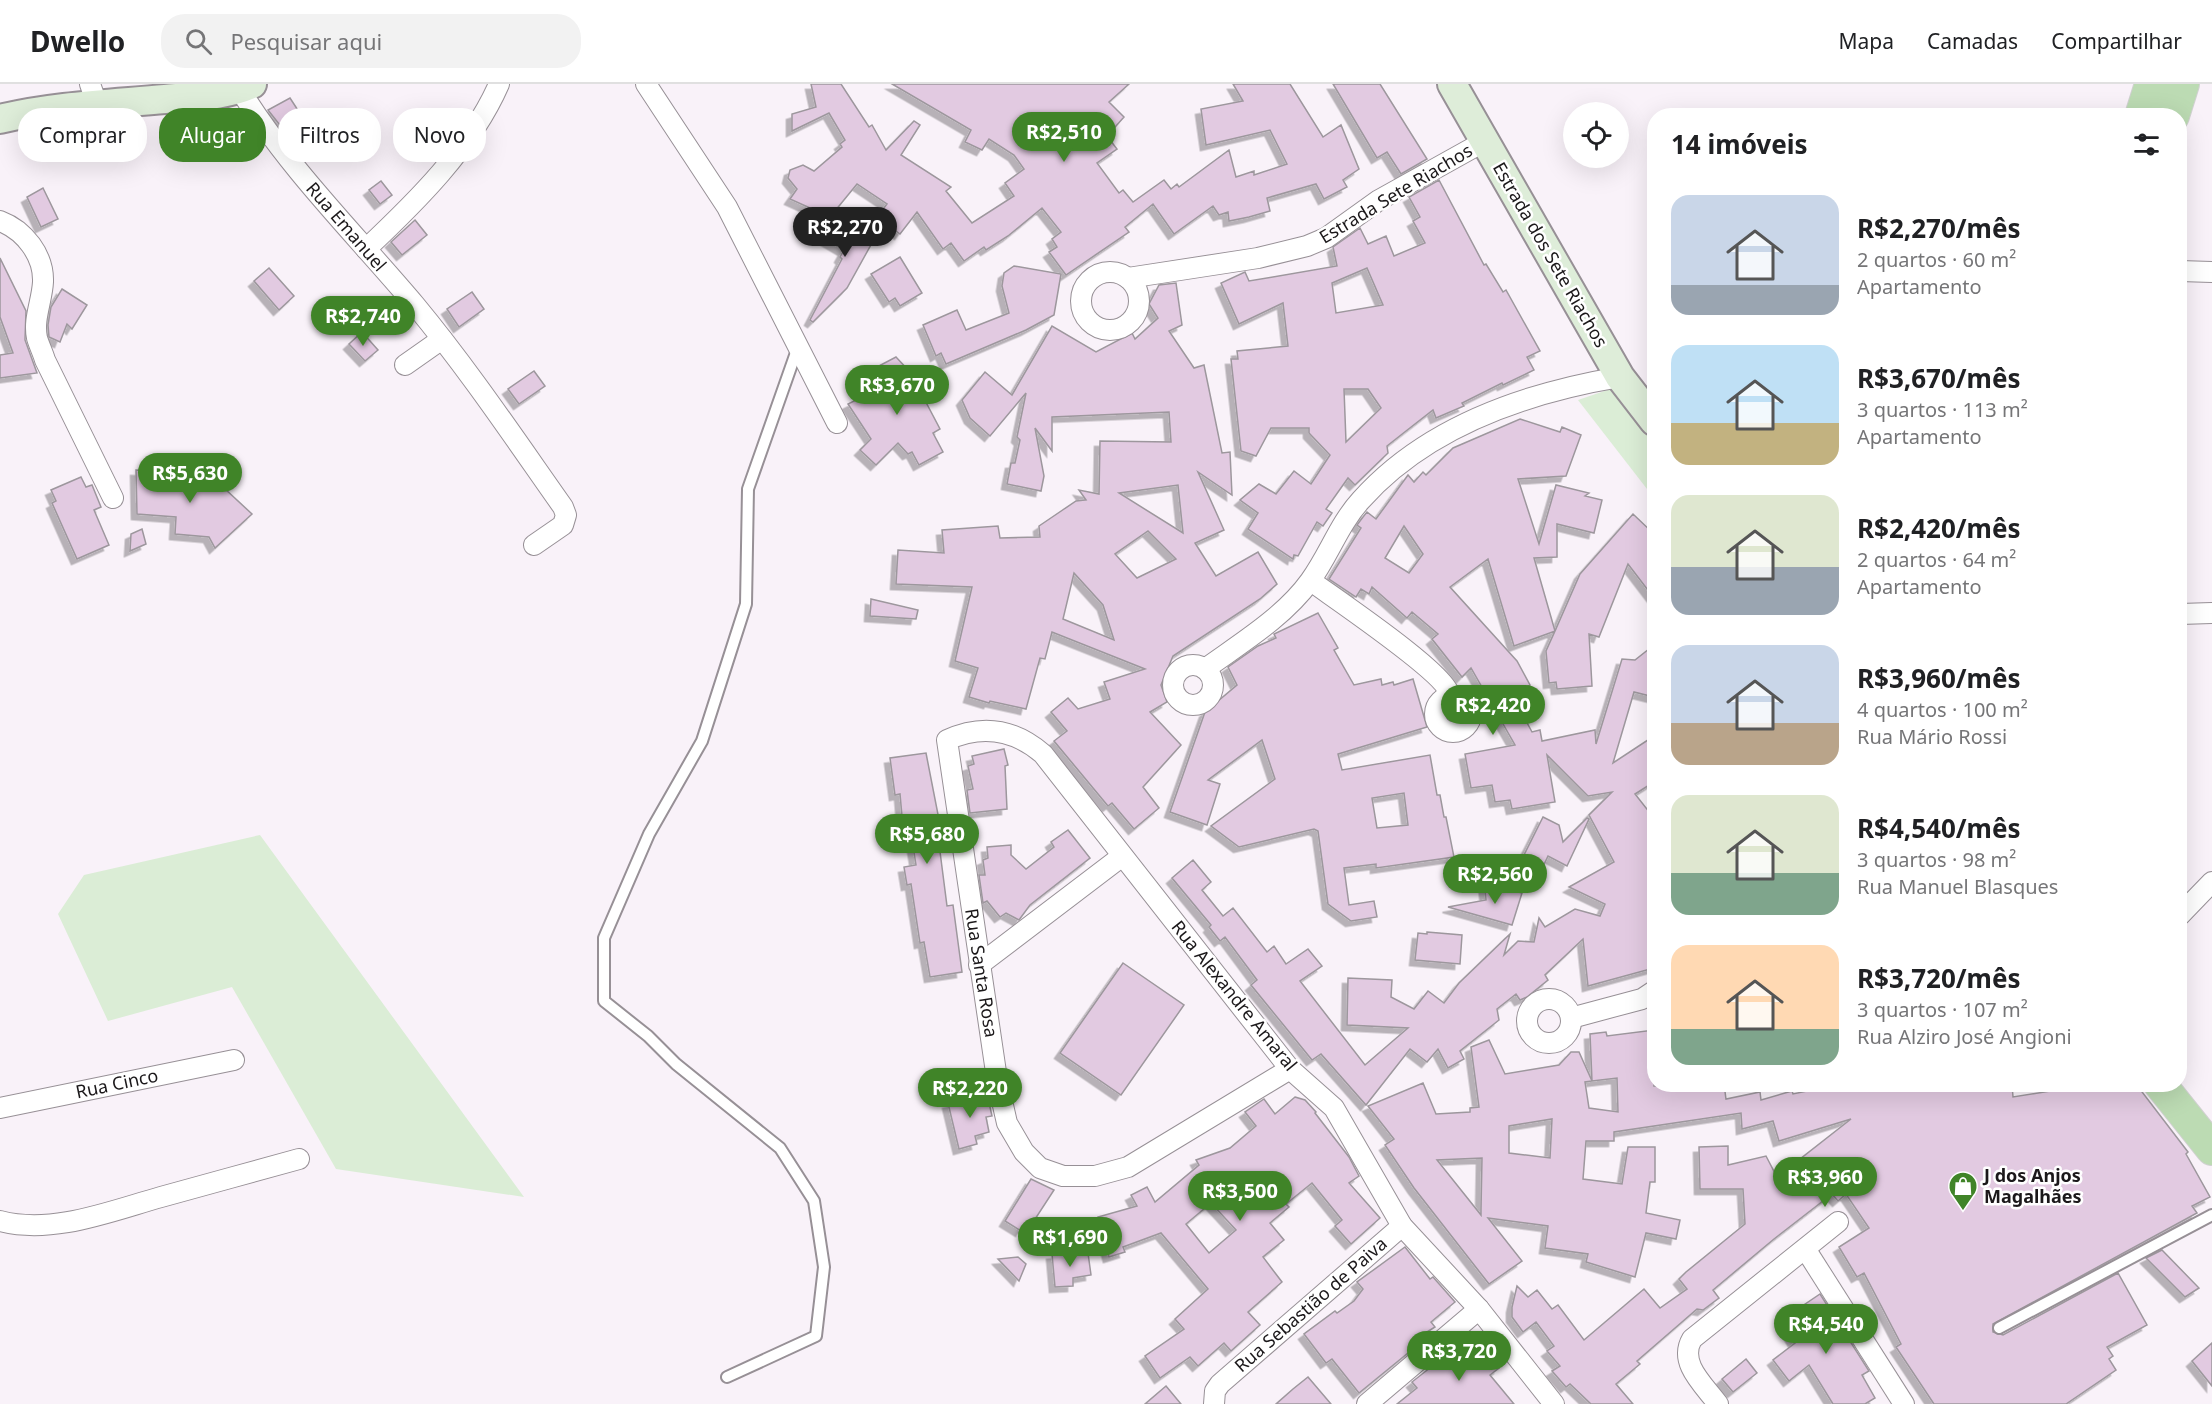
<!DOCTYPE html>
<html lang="pt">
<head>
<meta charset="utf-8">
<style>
	body { margin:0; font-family:"Noto Sans",sans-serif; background:#f2f2f2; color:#202124; height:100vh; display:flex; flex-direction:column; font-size:22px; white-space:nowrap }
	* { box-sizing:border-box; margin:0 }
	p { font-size:20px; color:#757577 }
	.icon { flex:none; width:33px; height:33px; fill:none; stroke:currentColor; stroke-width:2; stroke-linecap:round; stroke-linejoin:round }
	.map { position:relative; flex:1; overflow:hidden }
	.details { position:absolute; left:1647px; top:24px; width:540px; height:984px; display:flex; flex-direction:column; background:#fff; border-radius:24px; box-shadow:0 6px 24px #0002 }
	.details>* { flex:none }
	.top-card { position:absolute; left:18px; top:24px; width:570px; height:54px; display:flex; gap:12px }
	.fabs { position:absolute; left:1563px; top:18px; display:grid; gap:12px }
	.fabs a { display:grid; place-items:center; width:66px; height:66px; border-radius:50%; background:#fff; box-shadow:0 6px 24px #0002; font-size:30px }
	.price { position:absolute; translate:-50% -51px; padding:0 14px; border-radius:21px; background:#408428; color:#fff; font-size:20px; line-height:39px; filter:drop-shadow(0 2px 3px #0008) }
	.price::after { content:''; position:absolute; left:50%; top:36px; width:18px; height:14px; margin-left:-9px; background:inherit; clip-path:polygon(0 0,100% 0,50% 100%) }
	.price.active { background:#222; color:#fff }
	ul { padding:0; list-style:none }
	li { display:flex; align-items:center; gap:18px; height:150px; padding:0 24px }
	li span { display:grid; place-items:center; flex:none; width:168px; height:120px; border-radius:18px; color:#555 }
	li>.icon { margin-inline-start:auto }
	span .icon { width:72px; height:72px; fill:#fffc; stroke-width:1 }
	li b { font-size:26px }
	h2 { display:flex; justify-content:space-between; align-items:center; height:72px; padding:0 24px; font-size:26px }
	.chip { padding:0 21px; border-radius:24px; background:#fff; box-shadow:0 6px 24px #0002; font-size:21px; line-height:54px }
	.chip.active { background:#408428; color:#fff }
	header { display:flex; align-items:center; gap:36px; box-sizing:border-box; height:84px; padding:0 30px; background:#fff; border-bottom:2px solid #e0e0e0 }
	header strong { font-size:28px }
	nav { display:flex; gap:33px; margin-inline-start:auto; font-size:21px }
	.search { width:420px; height:54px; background:#f2f2f2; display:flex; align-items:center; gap:15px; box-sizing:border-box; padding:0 21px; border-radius:24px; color:#757577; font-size:22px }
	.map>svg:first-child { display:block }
</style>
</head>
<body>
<header>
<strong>Dwello</strong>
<div class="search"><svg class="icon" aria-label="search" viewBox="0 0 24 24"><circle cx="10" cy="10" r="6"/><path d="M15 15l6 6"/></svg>Pesquisar aqui</div>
<nav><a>Mapa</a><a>Camadas</a><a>Compartilhar</a></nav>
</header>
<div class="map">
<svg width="2212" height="1320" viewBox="0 0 2212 1320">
	<defs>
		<filter id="shadow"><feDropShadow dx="-5.5" dy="5.5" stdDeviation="0" flood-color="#0004"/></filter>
	</defs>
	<rect width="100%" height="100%" fill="#f9f2f9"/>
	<g fill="#dbedd6">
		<polygon points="1619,302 1654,351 1654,414 1578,316"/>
		<polygon points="260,751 524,1113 336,1085 232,903 108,937 58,830 84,791"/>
	</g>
	<g fill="#e2cae1" stroke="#9d979d" stroke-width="1.5" fill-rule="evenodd" filter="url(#shadow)">
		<polygon points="811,0 841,0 869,43 872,41 886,66 914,37 920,41 901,71 951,103 946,107 972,139 1014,112 1005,99 1024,85 1014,71 989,55 982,66 965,58 971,46 892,0 1129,0 1109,18 1124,33 1107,52 1117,65 1097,79 1119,109 1123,106 1133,118 1164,96 1171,105 1177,100 1179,103 1229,66 1236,93 1254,87 1254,91 1287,80 1270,46 1206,61 1201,25 1243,17 1233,0 1290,0 1323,53 1341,41 1359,85 1343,96 1347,103 1324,115 1316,100 1267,114 1270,127 1249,133 1229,137 1228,128 1219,131 1213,122 1174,150 1153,120 1125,143 1129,148 1066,191 1049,168 1057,163 1052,155 1061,148 1042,124 1008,152 986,166 984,163 964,177 951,159 943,165 917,128 900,150 877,133 887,120 857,100 830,133 790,115 797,105 788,94 790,86 803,81 814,87 842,63 840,60 845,56 829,29 792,47 792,30 816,23"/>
		<polygon points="1333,0 1380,0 1427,75 1401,90 1387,68 1377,74"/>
		<polygon points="290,14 303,34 283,45 268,26"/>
		<path d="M1439 96 1484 181 1486 180 1503 208 1506 206 1540 267 1527 273 1534 286 1503 301 1502 299 1462 319 1464 322 1436 334 1433 326 1406 347 1387 362 1388 369 1355 401 1348 394 1326 425 1332 429 1323 442 1317 438 1298 472 1294 471 1293 475 1248 445 1258 429 1240 416 1259 400 1276 410 1294 387 1311 400 1330 371 1309 349V344H1271L1256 372 1241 367 1231 275H1238L1237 267 1288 262 1283 219 1239 240 1221 199 1245 188 1249 197 1337 182 1333 163 1360 144 1368 160 1386 152 1394 172 1425 159 1413 137 1420 133 1409 113ZM1367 184 1383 221 1336 229 1332 199ZM1344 305H1368L1381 324 1346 358Z"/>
		<polygon points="381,97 392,111 380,120 369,106"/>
		<polygon points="43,104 58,135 41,143 27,113"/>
		<polygon points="840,129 877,150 847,204 813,238 810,236 842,175 840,173 844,166 825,155"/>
		<polygon points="415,136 427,151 402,171 391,158"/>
		<polygon points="900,173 922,209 900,222 895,214 889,218 871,190"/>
		<polygon points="0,174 26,227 25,256 37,289 0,294 0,271 13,269 0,233"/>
		<polygon points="1014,182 1061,190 1054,231 1026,246 946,280 941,269 936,272 923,241 957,226 966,246 1009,229 1002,202 1004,189"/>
		<polygon points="269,184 294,212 279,226 254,197"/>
		<path d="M1176 199 1182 241 1169 247 1194 284 1204 281 1222 369 1230 368 1232 411 1198 388 1224 446 1195 459 1216 492 1258 468 1277 500 1260 515 1173 572 1161 601 1167 618 1150 628 1181 661 1143 703 1159 724 1134 745 1112 719 1108 722 1054 657 1067 647 1051 628 1068 614 1078 625 1110 615 1104 598 1145 585 1052 548 1045 575 1040 574 1026 625 990 617 989 619 969 613 978 584 955 577 972 503 896 500 898 466 944 469 942 446 998 442 1000 454 1040 453 1039 442 1076 417 1086 416 1079 406 1099 410 1100 357 1171 358 1169 328 1052 333V367L1035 344 1044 392 1041 407 1007 400 1011 379H1015L1020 356 1017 353 1026 309 990 352 970 334 962 316 985 288 1012 311 1052 242 1096 268 1132 249 1135 255 1158 234 1149 220 1159 201ZM1178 401 1183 449 1119 409ZM1148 447 1176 475 1137 494 1115 470ZM1074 489 1103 521 1114 556 1063 535Z"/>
		<polygon points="62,205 87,221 72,245 67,240 60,258 49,253 48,241 51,223"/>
		<polygon points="472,208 484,225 459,243 447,225"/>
		<polygon points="362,248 378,266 365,277 349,260"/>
		<polygon points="896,273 910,288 940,345 933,349 943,368 919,381 912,368 908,370 898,359 876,381 860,366 871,355 848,320 876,306 871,295 877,293 873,285"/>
		<polygon points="534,287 545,302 519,320 508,305"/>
		<path d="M1520 335 1560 348 1562 343 1581 351 1566 392 1518 395 1539 460 1556 401 1589 409 1585 412 1602 416 1594 449 1557 440V473L1534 474 1555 547 1580 490 1633 430 1654 450V514L1628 480 1599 553 1589 550 1592 602 1557 605 1556 598 1549 599 1546 567 1555 547 1514 562 1488 475 1450 503 1517 577 1530 601 1512 611 1532 648 1540 646 1542 657 1595 646 1596 660 1622 575 1635 576 1654 561V613L1634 608 1613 679 1654 652V698L1635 710 1654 734V884L1588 902 1583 855 1545 891 1548 896 1527 913 1520 916 1516 910 1497 925 1499 936 1460 967 1464 975 1448 984 1438 965 1427 978 1410 965 1366 1021 1321 970 1312 976 1251 901 1257 896 1225 853 1220 857 1209 843 1211 841 1172 794 1193 776 1211 798 1202 806 1223 832 1233 824 1267 868 1274 862 1286 880 1308 865 1322 882 1300 897 1365 981 1408 944 1347 941 1348 894 1392 896 1391 913 1414 925 1428 907 1444 919 1459 899 1510 850 1504 871 1518 857 1534 858 1539 834 1545 843 1575 825 1600 832 1605 820 1569 803 1614 778 1589 731 1612 708 1588 712 1547 671 1555 718 1512 725 1510 716 1495 718 1492 701 1471 704 1465 670 1515 661 1471 584 1462 593 1432 555 1438 550 1412 528 1407 534 1372 503 1369 510 1361 505 1356 513 1329 495 1361 444 1357 441 1363 433 1367 428 1376 435 1408 391 1414 398 1423 388 1426 391 1453 364ZM1404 442 1423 470 1409 489 1385 474Z"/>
		<polygon points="136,386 200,390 200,394 225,405 252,430 215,464 209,453 175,450 176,433 137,430"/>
		<polygon points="81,393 86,403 92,401 101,423 94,426 109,461 77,475 52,419 56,417 51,406"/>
		<polygon points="142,445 146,460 130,467 131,450"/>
		<polygon points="871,515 918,526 916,535 870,532"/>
		<path d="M1318 529 1338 564 1334 566 1354 601 1381 595 1382 601 1393 598 1394 601 1413 595 1427 643 1338 670 1342 686 1430 671 1437 711H1440L1444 733H1446L1454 773 1376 784V780L1344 784 1349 821 1374 817 1377 833 1351 837 1328 820 1318 747 1314 745 1239 763 1211 742 1275 695 1262 656 1208 696 1220 700 1207 741 1170 728 1205 628 1237 601 1228 583 1258 562 1276 554 1274 550ZM1404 709 1408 741 1377 744 1372 714Z"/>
		<polygon points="1004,665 1008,681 1005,682 1007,725 970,729 967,706 973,705 968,682 974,680 972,672"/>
		<polygon points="926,669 942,751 938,752 947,822 953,821 962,888 930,893 924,858 920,859 911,800 907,801 904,783 916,781 908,731 902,732 900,710 895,711 890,674"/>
		<polygon points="1543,733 1559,741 1563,758 1587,734 1589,735 1567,782 1548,772 1540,789 1520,779"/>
		<polygon points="1068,746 1090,774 1030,821 1019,836 1006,829 1000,833 987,817 983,819 979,791 985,791 983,776 988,774 987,763 1011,761 1011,771 1026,785 1054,763 1051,758"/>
		<polygon points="1484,798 1522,809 1512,841 1448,823 1486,816"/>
		<polygon points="1427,848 1462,851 1460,880 1415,876 1418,849 1427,850"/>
		<polygon points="1123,879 1184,921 1121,1011 1060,969"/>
		<path d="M1654 946V1002L1724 1000 1726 1015 1760 1008 1761 1016 1792 1007 1793 1010 1822 1004 1821 1000H2012L2013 1013 2057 1006 2054 1000H2136L2188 1068 2186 1070 2210 1113 2192 1122 2197 1129 1993 1240V1248L2003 1251 2118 1189 2147 1241 2107 1263 2113 1272 2109 1275 2116 1286 2066 1320H1934L1896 1263 1901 1260 1864 1189 1857 1193 1839 1163 1869 1144 1846 1110 1838 1117 1832 1110 1774 1155 1713 1206 1719 1214 1703 1226 1697 1225 1637 1277 1640 1280 1616 1300 1633 1320H1591L1570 1300 1566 1303 1552 1287 1560 1282 1547 1267 1554 1262 1536 1238 1523 1248 1512 1233V1223L1517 1202 1528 1213 1537 1206 1552 1225 1558 1221 1584 1256 1644 1205 1660 1224 1687 1205 1679 1195 1686 1188 1745 1140 1743 1105H1700L1699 1063 1728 1062V1081L1766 1072 1777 1093 1851 1035 1779 1057 1773 1037 1742 1045 1741 1029 1614 1048V1057H1586L1583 1095 1622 1100 1628 1063H1655V1098H1650L1646 1129 1680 1136 1676 1155 1646 1149 1635 1193 1586 1178 1588 1170 1545 1164 1548 1142 1488 1134 1522 1177 1489 1200 1414 1104 1385 1061 1394 1055 1368 1022 1423 999 1436 1030 1470 1028V1024L1479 1023 1471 963 1489 956 1505 990 1559 981 1571 968H1579L1592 997 1585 998 1589 1024 1618 1028 1617 994 1592 997 1590 950 1606 948 1607 952ZM1552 1035 1550 1074 1509 1069V1042ZM1482 1074 1481 1125V1131L1437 1076Z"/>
		<polygon points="987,1010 992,1032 986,1033 989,1048 975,1052 977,1060 959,1065 948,1019"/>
		<path d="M1295 1013 1305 1016 1316 1028 1315 1029 1349 1073 1359 1092 1349 1099 1380 1134 1351 1160 1335 1142 1342 1136 1312 1099 1286 1120 1289 1123 1270 1139 1284 1156 1263 1173 1282 1198 1248 1228 1260 1241 1231 1267 1224 1259 1198 1282 1190 1273 1160 1294 1145 1272 1184 1245 1175 1235 1208 1205 1161 1149 1123 1163 1125 1168 1109 1173 1098 1133 1137 1122 1131 1111 1147 1103 1155 1118 1199 1081 1196 1076 1230 1064 1256 1042 1245 1028 1264 1015 1275 1030ZM1211 1119 1236 1146 1209 1169 1186 1140Z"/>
		<polygon points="1031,1095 1054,1106 1028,1146 1023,1143 1021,1147 1005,1137"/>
		<polygon points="1405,1163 1430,1195 1433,1193 1455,1218 1431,1238 1435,1243 1427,1248 1430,1251 1359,1309 1332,1275 1326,1279 1304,1250 1335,1227 1337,1229 1354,1217 1363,1205 1357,1198"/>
		<polygon points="2162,1166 2199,1204 2185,1213 2146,1174"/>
		<polygon points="1070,1168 1071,1171 1088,1169 1091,1191 1073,1194 1073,1202 1055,1203 1052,1170"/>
		<polygon points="1018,1173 1026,1180 1019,1197 998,1175"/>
		<polygon points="1820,1210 1869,1287 1862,1291 1875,1314 1865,1320 1833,1320 1809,1281 1789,1297 1773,1276 1795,1259 1789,1249 1797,1243 1789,1231"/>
		<polygon points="2212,1259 2212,1302 2192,1277"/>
		<polygon points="1459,1261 1470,1276 1484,1265 1499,1284 1490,1291 1514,1320 1397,1320 1417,1304 1412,1298"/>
		<polygon points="1746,1275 1757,1289 1733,1308 1722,1295"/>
		<polygon points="1308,1293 1331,1320 1276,1320 1293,1305"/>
		<polygon points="1166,1302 1181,1320 1145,1320"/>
	</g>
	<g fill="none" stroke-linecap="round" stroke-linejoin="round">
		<g stroke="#979096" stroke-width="14">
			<g id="lane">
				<polyline points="1999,1244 2212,1131"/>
				<polyline points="727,1293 816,1252 824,1183 814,1117 780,1064 676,980 648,952 604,917 604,854 649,750 702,657 746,520 748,405 798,263"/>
			</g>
		</g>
		<g stroke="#979096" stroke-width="22">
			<g id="street">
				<polyline points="90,0 97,20"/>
				<polyline points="646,0 727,123 837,339"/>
				<path d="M240 6C289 85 355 150 415 221 468 285 515 355 563 423L566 431 563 441 534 461"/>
				<path d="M0 137C24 146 44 171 43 198 42 217 33 235 37 254 39 261 43 269 45 276L113 414"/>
				<path d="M366 165C416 118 471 64 499 0"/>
				<polyline points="2180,187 2212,188"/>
				<circle cx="1110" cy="217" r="29"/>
				<polyline points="1128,194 1258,174 1307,162 1326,154 1379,116 1485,57"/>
				<polyline points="405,281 442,255"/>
				<path d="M1311 497C1334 514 1448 590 1450 612"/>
				<polyline points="2180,530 2212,529"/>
				<circle cx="1193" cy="601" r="20"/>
				<path d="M1205 585C1241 559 1284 533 1310 497 1329 471 1339 440 1361 416 1427 342 1525 309 1620 293"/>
				<circle cx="1453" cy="630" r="18"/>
				<polyline points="2180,831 2212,798"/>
				<polyline points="979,881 1121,773"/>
				<circle cx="1549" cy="937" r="22"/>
				<polyline points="1571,934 1642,915 1654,907"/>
				<path d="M1290 985 1128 1083 1095 1092H1063L1040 1084 1024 1068 1007 1039 997 995 947 656C982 640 1014 645 1043 670L1290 985 1334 1024 1402 1142 1479 1225 1554 1320"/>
				<polyline points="0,1024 234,976"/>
				<path d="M0 1137C52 1151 111 1127 161 1113 207 1100 253 1088 299 1075"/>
				<polyline points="1806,1166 1904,1320"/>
				<polyline points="1214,1320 1215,1307 1220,1300 1402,1142"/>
				<polyline points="1367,1320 1479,1225"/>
				<path d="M1718 1320C1704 1301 1678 1279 1692 1255L1838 1138"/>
			</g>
		</g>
		<g stroke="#979096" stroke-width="32">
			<g id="secondary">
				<polyline points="1452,0 1620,293 1654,337"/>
				<path d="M0 35C54 22 110 20 165 15 194 12 225 12 252 0"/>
			</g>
		</g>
		<g stroke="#d1d1d1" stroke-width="34">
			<g id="primary">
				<polyline points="2141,32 2151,0"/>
				<polyline points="2173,32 2183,0"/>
				<polyline points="2160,1000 2212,1065"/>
			</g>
		</g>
		<use href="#lane" stroke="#fff" stroke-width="10"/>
		<use href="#street" stroke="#fff" stroke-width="20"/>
		<use href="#secondary" stroke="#deedd9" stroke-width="28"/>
		<use href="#primary" stroke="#bcdbb3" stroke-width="32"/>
	</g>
	<defs>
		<g id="shop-pin" transform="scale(1.5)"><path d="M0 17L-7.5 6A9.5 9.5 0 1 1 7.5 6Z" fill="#408428" stroke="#fff"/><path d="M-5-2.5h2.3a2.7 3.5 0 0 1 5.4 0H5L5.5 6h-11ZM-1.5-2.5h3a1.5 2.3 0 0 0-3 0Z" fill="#fff"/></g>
	</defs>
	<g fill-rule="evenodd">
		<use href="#shop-pin" x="1963" y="1102"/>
	</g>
	<g text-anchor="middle" stroke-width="5" stroke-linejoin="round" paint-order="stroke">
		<g font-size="18" fill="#1b181a" stroke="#fff">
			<text transform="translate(1396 110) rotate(-31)" y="6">Estrada Sete Riachos</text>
			<text transform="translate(346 143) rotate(49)" y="6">Rua Emanuel</text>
			<text transform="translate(1550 171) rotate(60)" y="6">Estrada dos Sete Riachos</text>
			<text transform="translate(981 889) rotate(81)" y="6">Rua Santa Rosa</text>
			<text transform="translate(1234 912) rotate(51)" y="6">Rua Alexandre Amaral</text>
			<text transform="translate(117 1000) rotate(-12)" y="6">Rua Cinco</text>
			<text transform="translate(1311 1221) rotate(-41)" y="6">Rua Sebastião de Paiva</text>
		</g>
		<g font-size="18" font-weight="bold" fill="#1b181a" stroke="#fff" text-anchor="start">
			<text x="1984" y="1098">J dos Anjos<tspan x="1984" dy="21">Magalhães</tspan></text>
		</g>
	</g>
</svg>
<div class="fabs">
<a><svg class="icon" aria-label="locate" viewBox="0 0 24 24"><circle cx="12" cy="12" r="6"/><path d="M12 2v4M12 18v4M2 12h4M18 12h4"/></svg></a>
</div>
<b class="price" style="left:1064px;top:79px">R$2,510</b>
<b class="price active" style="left:845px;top:174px">R$2,270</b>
<b class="price" style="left:363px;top:263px">R$2,740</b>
<b class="price" style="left:897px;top:332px">R$3,670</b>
<b class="price" style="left:190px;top:420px">R$5,630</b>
<b class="price" style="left:1493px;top:652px">R$2,420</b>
<b class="price" style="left:927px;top:781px">R$5,680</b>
<b class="price" style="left:1495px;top:821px">R$2,560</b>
<b class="price" style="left:970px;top:1035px">R$2,220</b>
<b class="price" style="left:1825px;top:1124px">R$3,960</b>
<b class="price" style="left:1240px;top:1138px">R$3,500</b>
<b class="price" style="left:1070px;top:1184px">R$1,690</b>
<b class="price" style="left:1826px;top:1271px">R$4,540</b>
<b class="price" style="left:1459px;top:1298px">R$3,720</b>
<div class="top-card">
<a class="chip">Comprar</a>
<a class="chip active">Alugar</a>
<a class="chip">Filtros</a>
<a class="chip">Novo</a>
</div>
<section class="details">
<h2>14 imóveis<svg class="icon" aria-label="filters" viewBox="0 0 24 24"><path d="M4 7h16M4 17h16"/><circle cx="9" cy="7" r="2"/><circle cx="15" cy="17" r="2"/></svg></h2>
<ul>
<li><span style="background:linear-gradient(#c9d6e8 75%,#9aa5b1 0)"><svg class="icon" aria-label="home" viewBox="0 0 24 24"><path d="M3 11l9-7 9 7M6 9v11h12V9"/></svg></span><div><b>R$2,270/mês</b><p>2 quartos · 60 m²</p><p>Apartamento</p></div></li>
<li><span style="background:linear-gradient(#bfe0f5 65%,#c2b280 0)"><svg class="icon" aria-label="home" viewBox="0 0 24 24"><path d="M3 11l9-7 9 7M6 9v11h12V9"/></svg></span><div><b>R$3,670/mês</b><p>3 quartos · 113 m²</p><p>Apartamento</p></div></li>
<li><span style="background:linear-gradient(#dfe7d0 60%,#9aa5b1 0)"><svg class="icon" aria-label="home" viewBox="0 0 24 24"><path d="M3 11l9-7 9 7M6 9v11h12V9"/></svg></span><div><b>R$2,420/mês</b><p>2 quartos · 64 m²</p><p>Apartamento</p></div></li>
<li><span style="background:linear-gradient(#c9d6e8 65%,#b9a48a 0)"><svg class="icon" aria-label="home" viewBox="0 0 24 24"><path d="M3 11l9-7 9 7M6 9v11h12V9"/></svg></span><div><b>R$3,960/mês</b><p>4 quartos · 100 m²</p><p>Rua Mário Rossi</p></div></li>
<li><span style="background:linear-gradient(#dfe7d0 65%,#7fa58c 0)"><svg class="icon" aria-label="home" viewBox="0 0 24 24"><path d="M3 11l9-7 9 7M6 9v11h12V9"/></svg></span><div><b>R$4,540/mês</b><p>3 quartos · 98 m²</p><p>Rua Manuel Blasques</p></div></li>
<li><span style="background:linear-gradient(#ffd9b3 70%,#7fa58c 0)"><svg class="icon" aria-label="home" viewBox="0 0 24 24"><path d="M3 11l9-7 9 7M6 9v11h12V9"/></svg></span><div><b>R$3,720/mês</b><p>3 quartos · 107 m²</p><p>Rua Alziro José Angioni</p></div></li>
</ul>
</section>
</div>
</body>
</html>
